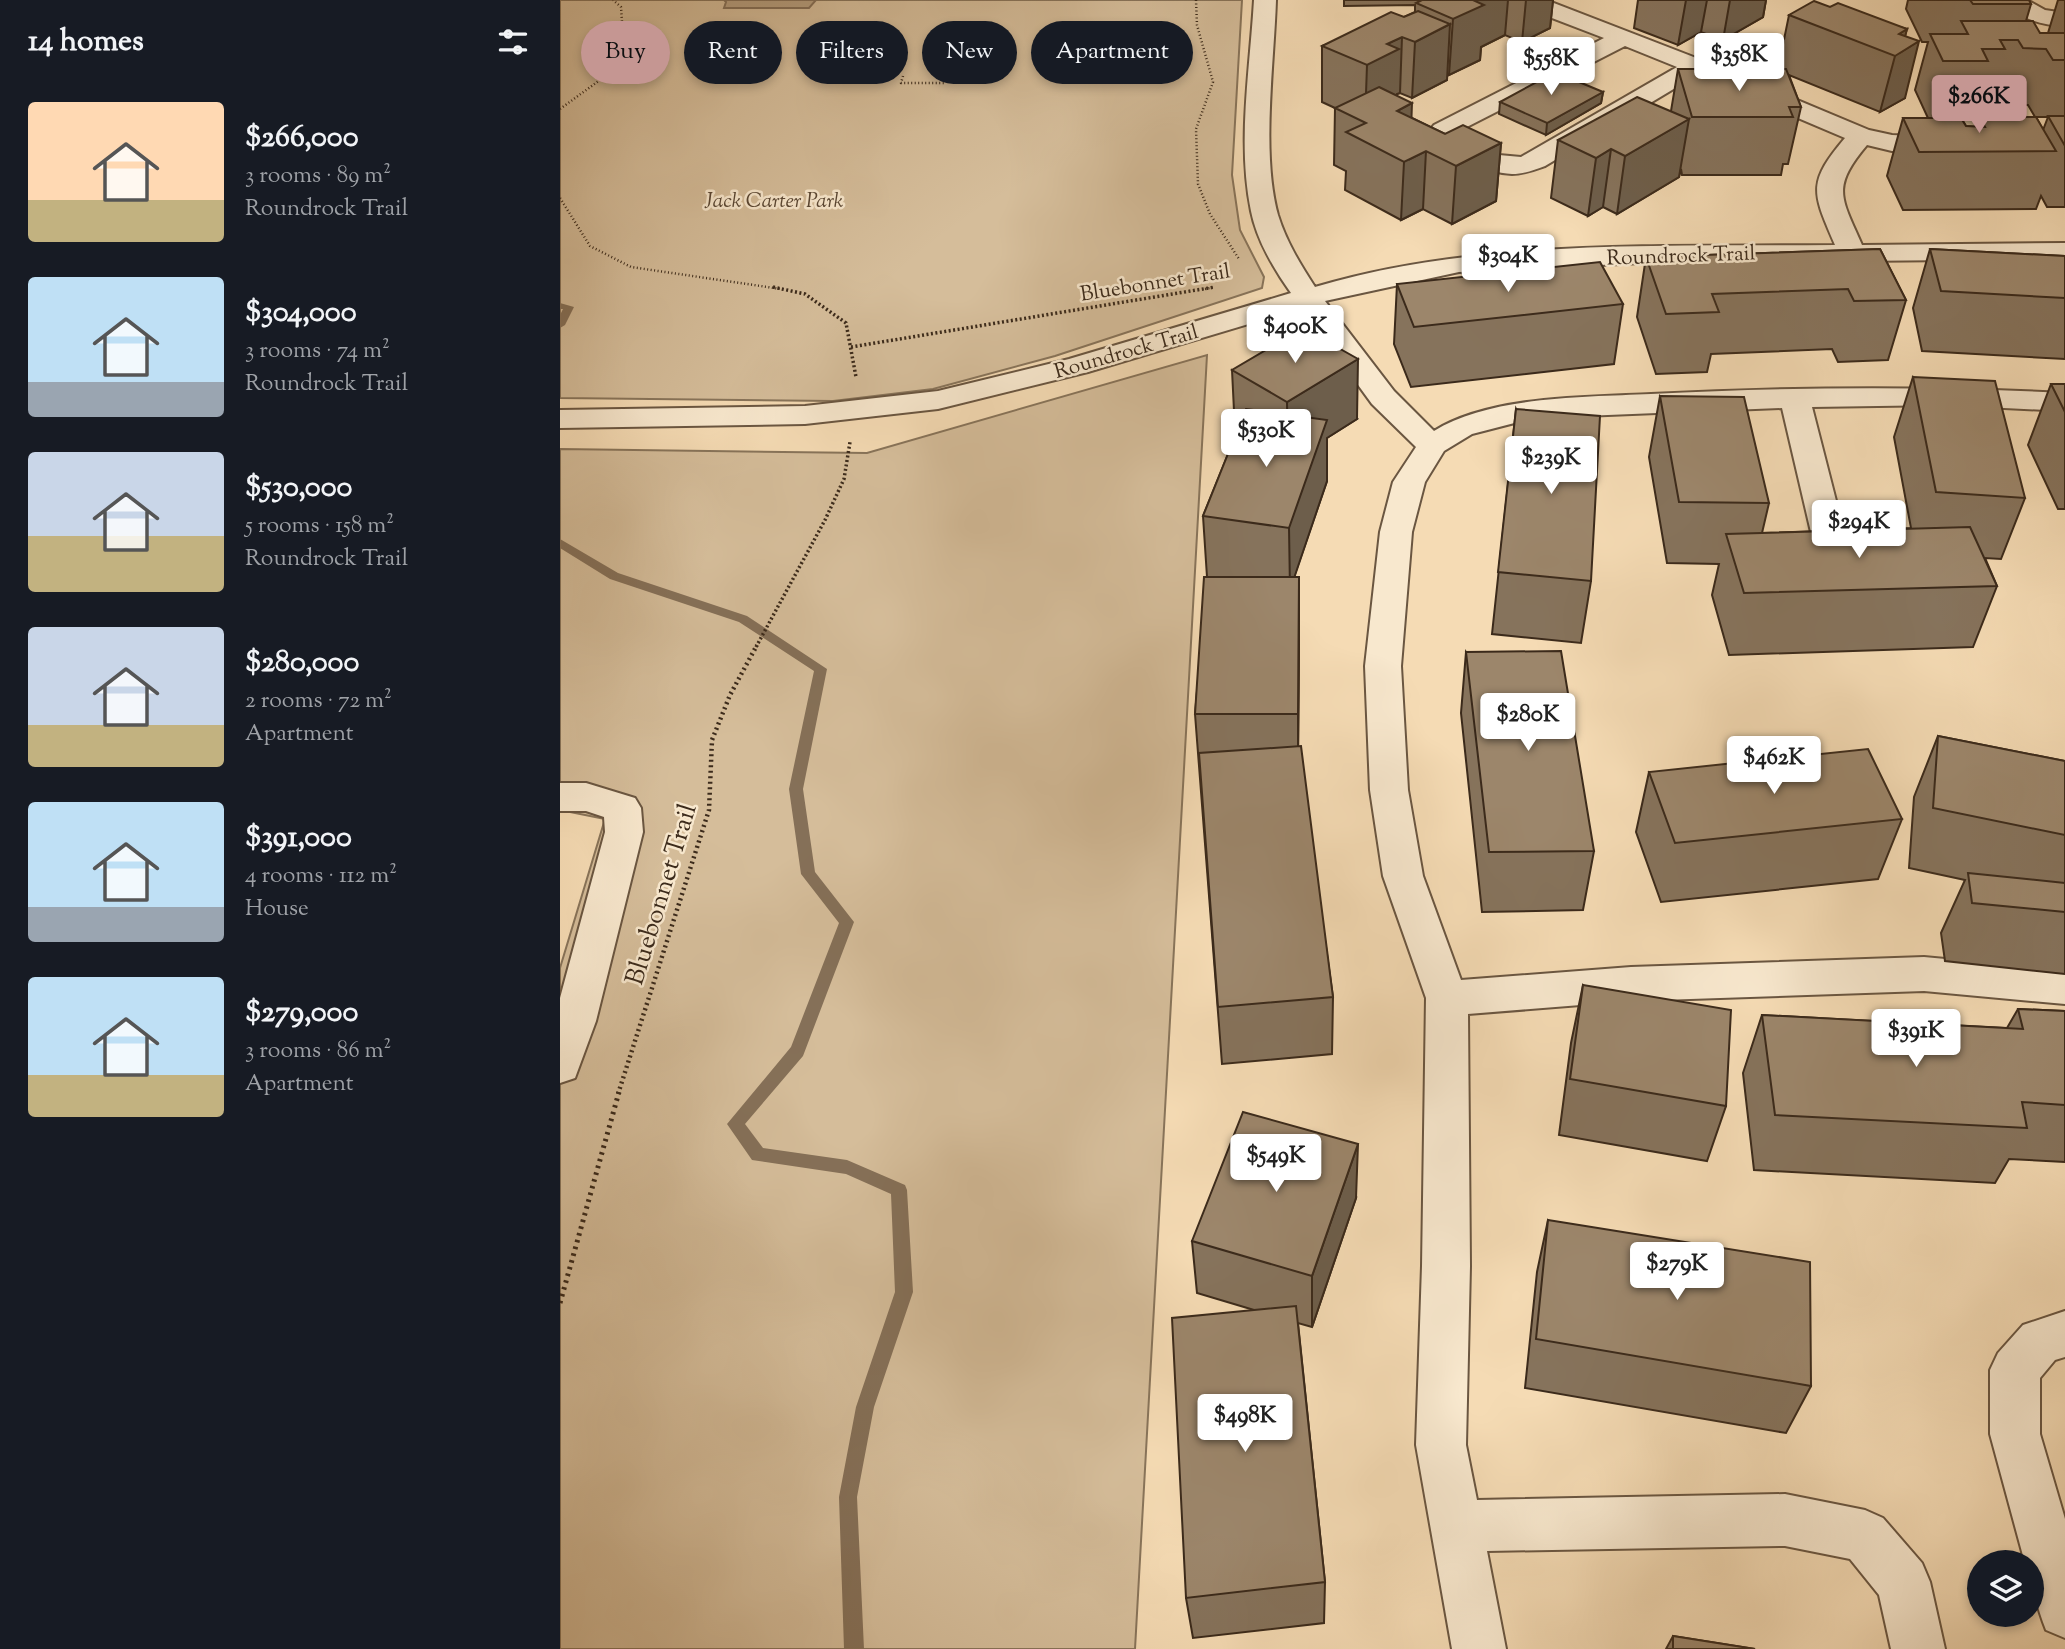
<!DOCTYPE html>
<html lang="en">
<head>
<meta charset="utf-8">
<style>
	body { margin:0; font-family:"Sorts Mill Goudy",serif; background:#20242c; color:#f1f3f6; height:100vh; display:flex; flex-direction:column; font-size:26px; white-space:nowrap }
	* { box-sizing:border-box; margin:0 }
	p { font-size:23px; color:#9ea1a6 }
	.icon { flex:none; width:38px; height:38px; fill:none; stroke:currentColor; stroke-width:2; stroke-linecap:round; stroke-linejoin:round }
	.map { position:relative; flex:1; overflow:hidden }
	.drawer { display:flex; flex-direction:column; background:#171b24; width:560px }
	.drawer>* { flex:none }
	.hud { position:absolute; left:21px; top:21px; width:665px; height:63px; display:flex; gap:14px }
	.buttons { position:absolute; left:1407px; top:1550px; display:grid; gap:14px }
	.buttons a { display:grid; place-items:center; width:77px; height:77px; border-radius:50%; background:#171b24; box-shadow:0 4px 10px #0003; font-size:35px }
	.price { position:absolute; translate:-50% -60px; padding:0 16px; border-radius:7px; background:#fff; color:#222; font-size:23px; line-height:46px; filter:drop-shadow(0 2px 4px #0008) }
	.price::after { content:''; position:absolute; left:50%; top:42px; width:21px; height:16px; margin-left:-10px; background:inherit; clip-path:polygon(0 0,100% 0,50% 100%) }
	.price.active { background:#c59692; color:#111 }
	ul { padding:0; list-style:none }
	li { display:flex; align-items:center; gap:21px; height:175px; padding:0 28px }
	li span { display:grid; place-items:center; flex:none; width:196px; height:140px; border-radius:7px; color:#555 }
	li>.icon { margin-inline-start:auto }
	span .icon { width:84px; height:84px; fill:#fffc; stroke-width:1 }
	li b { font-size:30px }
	h2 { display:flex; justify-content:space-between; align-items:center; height:84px; padding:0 28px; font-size:30px }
	.chip { padding:0 24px; border-radius:32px; background:#171b24; box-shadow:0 4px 10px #0003; font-size:24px; line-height:63px }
	.chip.active { background:#c59692; color:#111 }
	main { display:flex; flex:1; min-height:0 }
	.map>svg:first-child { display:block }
</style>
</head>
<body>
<main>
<section class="drawer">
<h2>14 homes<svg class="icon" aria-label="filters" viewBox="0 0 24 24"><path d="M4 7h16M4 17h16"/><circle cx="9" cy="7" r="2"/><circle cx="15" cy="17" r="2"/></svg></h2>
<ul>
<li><span style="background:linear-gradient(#ffd9b3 70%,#c2b280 0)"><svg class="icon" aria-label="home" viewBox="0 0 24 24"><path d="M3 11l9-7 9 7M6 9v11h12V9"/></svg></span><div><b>$266,000</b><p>3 rooms · 89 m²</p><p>Roundrock Trail</p></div></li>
<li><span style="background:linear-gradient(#bfe0f5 75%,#9aa5b1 0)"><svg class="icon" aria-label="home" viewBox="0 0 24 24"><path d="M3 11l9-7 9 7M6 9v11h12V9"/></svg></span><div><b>$304,000</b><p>3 rooms · 74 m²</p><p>Roundrock Trail</p></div></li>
<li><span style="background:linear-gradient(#c9d6e8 60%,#c2b280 0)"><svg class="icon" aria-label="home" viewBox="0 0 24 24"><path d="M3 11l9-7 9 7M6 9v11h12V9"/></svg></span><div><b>$530,000</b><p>5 rooms · 158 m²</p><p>Roundrock Trail</p></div></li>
<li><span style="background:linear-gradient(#c9d6e8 70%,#c2b280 0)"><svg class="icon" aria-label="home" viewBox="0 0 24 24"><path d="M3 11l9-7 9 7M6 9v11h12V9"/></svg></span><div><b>$280,000</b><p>2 rooms · 72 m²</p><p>Apartment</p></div></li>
<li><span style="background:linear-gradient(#bfe0f5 75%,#9aa5b1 0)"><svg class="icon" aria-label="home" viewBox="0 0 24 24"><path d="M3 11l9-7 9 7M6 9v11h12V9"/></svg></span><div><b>$391,000</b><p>4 rooms · 112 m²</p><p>House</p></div></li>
<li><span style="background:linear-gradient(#bfe0f5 70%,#c2b280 0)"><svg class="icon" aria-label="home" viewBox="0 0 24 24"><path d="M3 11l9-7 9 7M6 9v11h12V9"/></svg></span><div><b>$279,000</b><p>3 rooms · 86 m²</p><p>Apartment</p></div></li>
</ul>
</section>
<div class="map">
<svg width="1505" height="1649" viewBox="0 0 1505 1649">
	<rect width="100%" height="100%" fill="#f5dbb4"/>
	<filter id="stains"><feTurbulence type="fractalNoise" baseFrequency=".00286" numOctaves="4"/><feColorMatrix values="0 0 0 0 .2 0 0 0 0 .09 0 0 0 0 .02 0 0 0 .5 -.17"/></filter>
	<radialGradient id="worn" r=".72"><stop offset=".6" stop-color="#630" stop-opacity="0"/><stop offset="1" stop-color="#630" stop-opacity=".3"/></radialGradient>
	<g fill="#d5bd9a" stroke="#88745a" stroke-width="2">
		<polygon points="0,0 682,0 672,175 680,230 704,277 702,288 495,356 373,389 273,401 0,398"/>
		<polygon points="647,355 575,1649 0,1649 0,968 45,819 0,810 0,449 307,453"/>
	</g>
	<polygon fill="#b69f80" stroke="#857058" stroke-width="2" points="164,0 256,0 249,8 164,8 166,2"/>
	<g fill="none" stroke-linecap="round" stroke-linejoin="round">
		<g fill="#857058" fill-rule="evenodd">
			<polygon points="0,303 14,307 5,325 0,328 0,315 3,309 0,309"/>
			<polygon points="0,539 58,573 187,616 267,669 243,789 255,872 294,922 243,1056 185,1124 203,1148 287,1160 345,1185 347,1190 353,1292 314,1407 297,1497 304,1649 284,1649 279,1497 296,1407 335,1292 331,1194 286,1174 192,1160 167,1124 231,1047 279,923 241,874 229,789 254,671 179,622 50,579 0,548"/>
		</g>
		<g stroke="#6a5641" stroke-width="4">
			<g id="minor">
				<path d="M694 0H716C714 64 701 154 718 215 726 241 740 264 755 287 919 238 1105 247 1275 245 1253 193 1246 184 1285 138L1137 75 985 166C974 170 964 174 952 174 925 173 884 153 870 130L874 125 1044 38 958 5 955 0H986L1144 61 1309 130 1332 135 1397 138 1401 143 1397 148 1388 151H1332L1307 145C1271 188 1281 197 1302 245L1505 243V259L1081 263 899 272 765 301 834 391 874 431C929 396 1027 397 1091 394 1229 387 1367 386 1505 393V411L1384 405 1252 407 1295 575 1290 583 1278 586 1266 583 1261 575 1222 408 974 418 912 434 884 451 865 482 852 532 841 666 848 790 863 876 901 980 1071 967 1364 957 1505 970V1004L1364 991 1071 1001 908 1014 910 1266 906 1445 917 1500 1225 1494 1305 1510 1323 1518 1362 1563 1370 1582 1385 1649H1331L1319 1595 1290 1559 1225 1546 927 1551 946 1649H892L856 1445 862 1266 866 998 823 876 810 790 805 666 820 532 833 482 856 447 812 404 742 308 528 372 378 409 245 424 0 428V410L245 406 378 391 509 359 731 293C714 269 697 241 691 211 677 143 690 69 694 0ZM1065 46 1117 67 961 157 939 155 897 132Z"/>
				<path d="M1444 0H1467L1485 10 1505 13V27C1482 24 1458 20 1444 0Z"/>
				<polygon points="0,783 26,783 75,798 81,808 83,832 36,1021 15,1078 0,1083 0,998 45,832 44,817 26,811 0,811"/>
				<path d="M1505 1311V1357L1495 1360 1480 1378V1434L1505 1519V1638L1486 1630C1477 1607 1472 1588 1472 1563H1465L1430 1434V1370L1438 1353 1463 1325Z"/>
			</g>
		</g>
		<g stroke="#3b2a1b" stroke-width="2.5" stroke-dasharray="1 2.5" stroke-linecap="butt">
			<polyline points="636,0 637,25 653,82 636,129 638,184 650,214 679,259"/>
			<polyline points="343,76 341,83 384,83"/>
			<polyline points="0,109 51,72 52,49 62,22 61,7 53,0"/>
			<polyline points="0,198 30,246 71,267 221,289"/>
			<polyline points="645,289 655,287"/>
		</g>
		<g stroke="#3b2a1b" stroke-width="3.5" stroke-dasharray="2 2.5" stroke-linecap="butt">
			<polyline points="213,287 245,294 286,323 296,377"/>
			<polyline points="291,347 655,287"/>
			<polyline points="196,647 265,520 284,479 290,442"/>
		</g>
		<polyline stroke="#3b2a1b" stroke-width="4.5" stroke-dasharray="2 3.5" stroke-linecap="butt" points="58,1094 149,810 152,740 170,695 197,645"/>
		<polyline stroke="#3b2a1b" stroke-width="5" stroke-dasharray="2.5 4.5" stroke-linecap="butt" points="0,1303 59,1092"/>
		<use href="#minor" fill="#f8e8ce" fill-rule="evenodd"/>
	</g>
	<g fill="#86735c" stroke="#3b2a1b" stroke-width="2" fill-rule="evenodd">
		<polygon points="784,0 993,0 990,28 962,42 945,35 921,47 920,60 889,75 887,74 887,80 852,98 840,93 837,94 837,96 852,118 885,134 941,143 936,201 892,224 863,209 841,220 785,190 786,171 774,165 775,108 762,102 762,46 844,17 855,12 855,5 784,6"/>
		<polygon points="1078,0 1206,0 1203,17 1163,40 1141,32 1118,45 1074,28"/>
		<path d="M1348 0H1469L1471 4 1466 21 1480 33H1488L1498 0H1505V207H1487L1481 196 1476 209 1343 210 1327 176 1343 118H1368L1355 90 1368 42H1362L1346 9ZM1431 96H1441L1445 105H1468L1475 117H1420L1417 127 1406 126 1401 118H1411L1415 106H1428ZM1476 117H1488L1483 130Z"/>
		<polygon points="1270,7 1347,29 1345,36 1345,98 1320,112 1229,75 1241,107 1228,164 1223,164 1221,175 1122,175 1121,169 1119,177 1057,214 1043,207 1028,216 991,198 998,140 1111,111 1118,69 1218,69 1229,15"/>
		<polygon points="1043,92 1041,103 986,135 939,114 940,102"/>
		<polygon points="1320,249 1346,300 1328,360 1278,362 1272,349 1151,354 1147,372 1096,374 1077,317 1086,257"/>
		<polygon points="1370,249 1505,256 1505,359 1362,351 1353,308"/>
		<polygon points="837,284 1063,304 1054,364 851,387 834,344"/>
		<polygon points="672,370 797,419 767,438 767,481 734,577 739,639 738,746 773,997 772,1054 662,1064 635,714 647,577 643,516 677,432 675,431"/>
		<polygon points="1353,377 1465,498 1441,559 1425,558 1437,586 1413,647 1169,655 1152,595 1159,564 1107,563 1089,457 1100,396 1209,503 1202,533 1351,528 1334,437"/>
		<polygon points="1491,384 1505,384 1505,509 1498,509 1468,445"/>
		<polygon points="956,409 1031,581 1021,643 932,634"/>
		<polygon points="906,652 1034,851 1023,910 922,912 901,713"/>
		<polygon points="1378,736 1505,761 1505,974 1385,961 1381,933 1405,880 1349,868 1354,797"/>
		<polygon points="1089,772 1342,819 1318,879 1101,902 1076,832"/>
		<polygon points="1023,985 1166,1106 1147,1161 999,1135 1011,1043"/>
		<polygon points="1458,1009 1505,1011 1505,1162 1449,1159 1435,1183 1194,1170 1183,1073 1202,1015 1447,1028"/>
		<polygon points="796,1198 752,1327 738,1323 765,1582 764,1623 633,1638 626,1598 694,1310 637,1293 632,1241"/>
		<polygon points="988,1220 1251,1386 1226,1433 965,1388 977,1272"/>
		<polygon points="1113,1636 1195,1649 1106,1649"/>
	</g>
	<g fill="#6d5e4b" stroke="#3b2a1b" stroke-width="2">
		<polygon points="911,0 948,0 945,35 921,47 920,60 889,75 893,19"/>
		<polygon points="966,0 993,0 990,28 962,42"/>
		<polygon points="1126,0 1147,0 1141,32 1118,45"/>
		<polygon points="1170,0 1206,0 1203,17 1163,40"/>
		<polygon points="890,24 887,80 852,98 855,42"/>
		<polygon points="1347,29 1341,52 1359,41 1345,98 1320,112 1335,56 1339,34"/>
		<polygon points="842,37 840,93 837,94 837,105 805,122 807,65 827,44"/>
		<polygon points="1043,92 1041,103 986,135 987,123"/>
		<polygon points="852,103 850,159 866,151 863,209 841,220 844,162 837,111"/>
		<polygon points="1129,119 1119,177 1057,214 1065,156"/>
		<polygon points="941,143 936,201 892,224 896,166"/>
		<polygon points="1051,149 1043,207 1028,216 1036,158"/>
		<polygon points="798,359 797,419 767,438 767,481 730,590 727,402"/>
		<polygon points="739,577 739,639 738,775 738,714"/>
		<polygon points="798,1144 796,1198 752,1327 752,1276"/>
	</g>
	<g fill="#9c866b" stroke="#3b2a1b" stroke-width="2">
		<polygon points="862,0 913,0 924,5 893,19 856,3"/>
		<polygon points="1410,0 1469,0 1471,4 1413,4"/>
		<polygon points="1254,1 1270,7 1278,3 1347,29 1339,34 1359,41 1335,56 1229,15"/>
		<polygon points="858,11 890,24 855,42 842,37 827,44 839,49 807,65 762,46 831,12 844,17"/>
		<polygon points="1401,21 1473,21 1480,33 1505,33 1505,60 1493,60 1486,49 1463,48 1458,40 1440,40 1445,49 1422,49 1428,61 1383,61 1370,34 1408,34"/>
		<polygon points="1118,69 1226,69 1241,107 1229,107 1233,117 1132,117"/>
		<polygon points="995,72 1043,92 987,123 940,102"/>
		<polygon points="819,87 852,103 837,111 885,134 903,125 941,143 896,166 866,151 844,162 786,132 806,123 775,108"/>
		<polygon points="1077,97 1129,119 1065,156 1051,149 1036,158 998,140"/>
		<polygon points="1488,116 1505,116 1505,146"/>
		<polygon points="1420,117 1476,117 1496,151 1359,152 1343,118 1401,118 1406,126 1425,127"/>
		<polygon points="1320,249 1346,300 1294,301 1288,289 1152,294 1159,312 1106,314 1086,257"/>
		<polygon points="1370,249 1505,256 1505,298 1381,291"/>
		<polygon points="1040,262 1063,304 854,327 837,284"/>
		<polygon points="743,328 798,359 727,402 672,370"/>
		<polygon points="1353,377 1435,381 1465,498 1376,492"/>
		<polygon points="1491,384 1505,384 1505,412"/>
		<polygon points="1100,396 1184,397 1209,503 1119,502"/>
		<polygon points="686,409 767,420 729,528 643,516"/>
		<polygon points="956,409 1040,416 1031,581 938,572"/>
		<polygon points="1410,527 1437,586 1184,593 1166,534"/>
		<polygon points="644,577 739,577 738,714 635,714"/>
		<polygon points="1001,651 1034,851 929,852 906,652"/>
		<polygon points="1378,736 1505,761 1505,835 1373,808"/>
		<polygon points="741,746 773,997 658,1007 639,753"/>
		<polygon points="1308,749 1342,819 1115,843 1089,772"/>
		<polygon points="1408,873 1505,883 1505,912 1412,903"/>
		<polygon points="1023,985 1171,1010 1166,1106 1010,1079"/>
		<polygon points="1458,1009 1505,1011 1505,1105 1462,1102 1467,1128 1215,1115 1202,1015 1463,1029"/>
		<polygon points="683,1112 798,1144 752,1276 632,1241"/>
		<polygon points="988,1220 1250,1262 1251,1386 976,1339"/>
		<polygon points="736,1306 765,1582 626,1598 612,1318"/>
		<polygon points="1113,1636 1195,1649 1113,1649"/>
	</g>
	<g text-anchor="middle" stroke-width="5" stroke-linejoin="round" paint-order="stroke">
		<g font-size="21" font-style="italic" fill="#5a4734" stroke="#f8e8ce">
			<text x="214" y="207">Jack Carter Park</text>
		</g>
		<g font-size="21" fill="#3b2a1b" stroke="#f8e8ce">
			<text transform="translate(1121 255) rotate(-2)" y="7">Roundrock Trail</text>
			<text transform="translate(595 282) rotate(-9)" y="7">Bluebonnet Trail</text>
			<text transform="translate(566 351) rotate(-16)" y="7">Roundrock Trail</text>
		</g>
		<g font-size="26" fill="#3b2a1b" stroke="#f8e8ce">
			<text transform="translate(100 894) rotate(-73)" y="9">Bluebonnet Trail</text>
		</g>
	</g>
	<rect width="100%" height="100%" filter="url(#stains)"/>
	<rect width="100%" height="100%" fill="url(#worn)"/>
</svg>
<div class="buttons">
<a><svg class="icon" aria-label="layers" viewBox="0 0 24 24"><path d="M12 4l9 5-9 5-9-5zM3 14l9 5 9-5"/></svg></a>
</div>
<b class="price" style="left:1179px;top:93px">$358K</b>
<b class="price" style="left:991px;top:97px">$558K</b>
<b class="price active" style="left:1419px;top:135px">$266K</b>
<b class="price" style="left:948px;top:294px">$304K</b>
<b class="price" style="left:735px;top:365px">$400K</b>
<b class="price" style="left:706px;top:469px">$530K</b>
<b class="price" style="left:991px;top:496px">$239K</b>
<b class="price" style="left:1299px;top:560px">$294K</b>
<b class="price" style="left:968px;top:753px">$280K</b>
<b class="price" style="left:1214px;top:796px">$462K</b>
<b class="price" style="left:1356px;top:1069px">$391K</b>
<b class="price" style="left:716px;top:1194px">$549K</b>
<b class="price" style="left:1117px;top:1302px">$279K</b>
<b class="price" style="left:685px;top:1454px">$498K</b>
<div class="hud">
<a class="chip active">Buy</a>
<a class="chip">Rent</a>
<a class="chip">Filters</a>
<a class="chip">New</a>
<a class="chip">Apartment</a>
</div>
</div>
</main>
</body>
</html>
